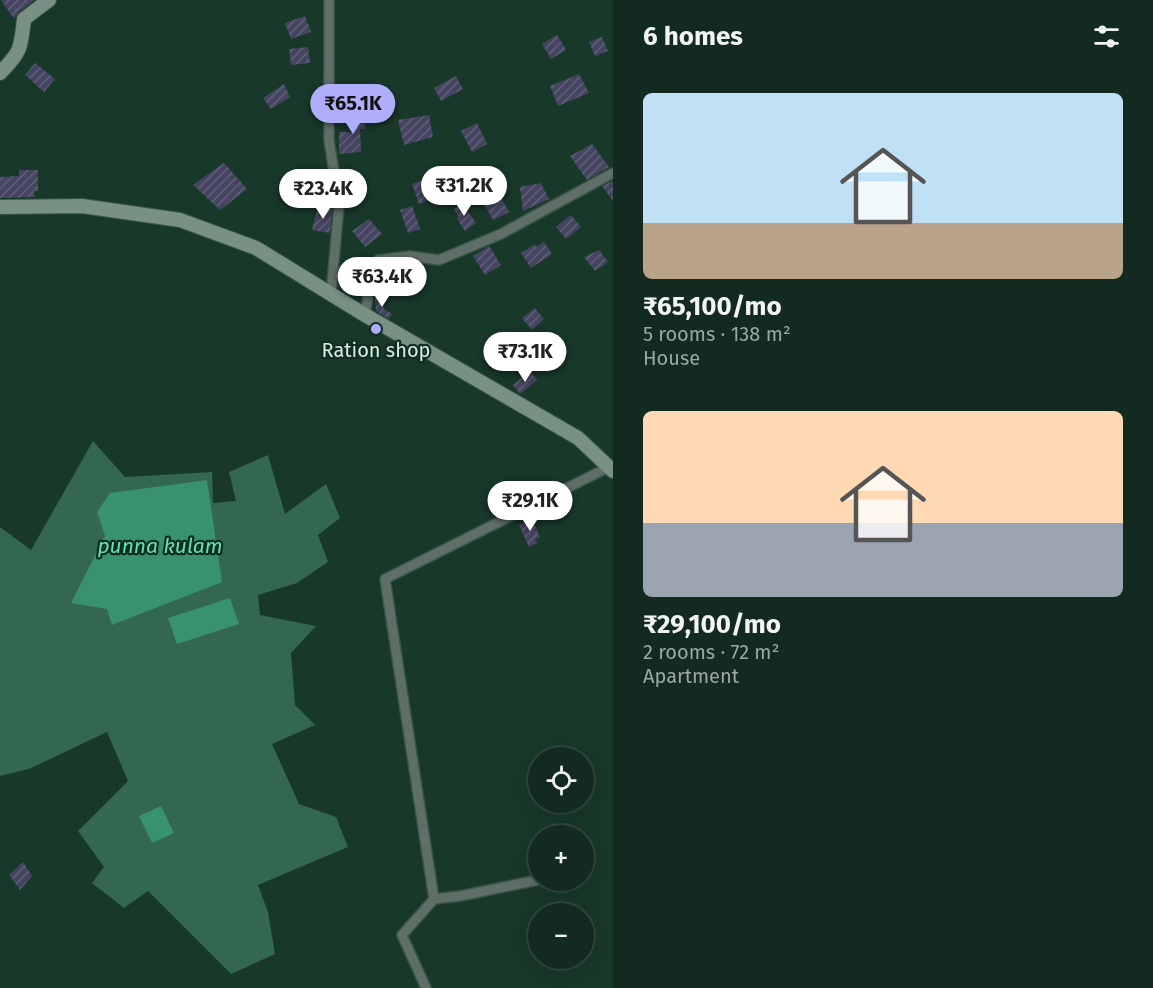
<!DOCTYPE html>
<html lang="en">
<head>
<meta charset="utf-8">
<style>
	body { margin:0; font-family:"Fira Sans",sans-serif; background:#1b3229; color:#f1f3f6; height:100vh; display:flex; flex-direction:column; font-size:22px; white-space:nowrap }
	* { box-sizing:border-box; margin:0 }
	p { font-size:20px; color:#9ca7a5 }
	.icon { flex:none; width:33px; height:33px; fill:none; stroke:currentColor; stroke-width:2; stroke-linecap:round; stroke-linejoin:round }
	.map { position:relative; flex:1; overflow:hidden }
	.details { display:flex; flex-direction:column; background:#122a20; width:540px }
	.details>* { flex:none }
	.buttons { position:absolute; left:528px; top:747px; display:grid; gap:12px }
	.buttons a { display:grid; place-items:center; width:66px; height:66px; border-radius:50%; background:#122a20; box-shadow:0 6px 24px #0002,0 0 0 2px #31463e; font-size:30px }
	.price { position:absolute; translate:-50% -51px; padding:0 14px; border-radius:21px; background:#fff; color:#222; font-size:20px; line-height:39px; filter:drop-shadow(0 2px 3px #0008) }
	.price::after { content:''; position:absolute; left:50%; top:36px; width:18px; height:14px; margin-left:-9px; background:inherit; clip-path:polygon(0 0,100% 0,50% 100%) }
	.price.selected { background:#b0aefa; color:#111 }
	ul { padding:0; list-style:none }
	li { display:grid; align-content:center; gap:12px; height:318px; padding:0 30px }
	li span { display:grid; place-items:center; height:186px; border-radius:9px; color:#555 }
	li>.icon { margin-inline-start:auto }
	span .icon { width:108px; height:108px; fill:#fffc; stroke-width:1 }
	li b { font-size:26px }
	h2 { display:flex; justify-content:space-between; align-items:center; height:72px; padding:0 30px; font-size:26px }
	main { display:flex; flex:1; min-height:0 }
	.map>svg:first-child { display:block }
</style>
</head>
<body>
<main>
<div class="map">
<svg width="613" height="988" viewBox="0 0 613 988">
	<defs>
		<pattern id="building-hatch" width="6" height="6" patternUnits="userSpaceOnUse" patternTransform="scale(1.5)"><rect width="6" height="6" fill="#464561"/><path d="M-1 1l2-2M0 6l6-6M5 7l2-2" fill="none" stroke="#606078"/></pattern>
	</defs>
	<rect width="100%" height="100%" fill="#18382a"/>
	<polygon fill="#336751" points="93,441 125,477 212,472 213,503 236,501 229,472 268,455 285,514 326,484 340,518 318,535 328,562 297,583 258,595 260,615 316,626 291,653 295,705 315,725 272,744 299,804 336,817 348,847 258,885 268,912 275,954 231,974 148,891 124,908 92,883 104,867 78,831 128,781 107,732 29,769 0,776 0,527 31,550"/>
	<g fill="#39926e">
		<polygon points="207,480 222,582 112,625 107,609 71,603 105,536 97,512 110,493"/>
		<polygon points="230,598 239,624 177,644 168,618"/>
		<polygon points="161,806 174,833 152,843 139,816"/>
	</g>
	<g fill="url(#building-hatch)">
		<polygon points="1,0 34,0 19,12 14,19"/>
		<polygon points="305,16 311,32 291,39 285,23"/>
		<polygon points="557,35 566,50 551,59 542,44"/>
		<polygon points="602,37 608,51 595,56 589,42"/>
		<polygon points="308,47 310,63 291,65 289,49"/>
		<polygon points="35,63 55,79 44,92 25,75"/>
		<polygon points="579,74 589,93 558,106 550,86"/>
		<polygon points="456,76 463,89 441,101 434,88"/>
		<polygon points="284,84 290,97 271,109 263,98"/>
		<polygon points="365,110 365,129 360,129 361,152 339,154 339,132 353,132 352,111"/>
		<polygon points="429,115 433,137 404,145 398,120"/>
		<polygon points="477,123 487,144 472,152 461,131"/>
		<polygon points="592,144 609,167 587,180 570,156"/>
		<polygon points="224,163 247,189 220,210 193,185"/>
		<polygon points="19,170 38,170 38,191 34,191 35,197 0,198 0,177 19,176"/>
		<polygon points="427,178 434,199 419,204 412,184"/>
		<polygon points="613,181 613,201 602,186"/>
		<polygon points="541,183 549,199 523,211 520,187"/>
		<polygon points="498,192 509,212 493,220 482,201"/>
		<polygon points="462,203 476,223 465,231 457,219 459,217 454,209"/>
		<polygon points="412,206 420,229 408,233 400,210"/>
		<polygon points="318,207 332,209 330,233 312,230"/>
		<polygon points="571,215 581,227 566,239 556,227"/>
		<polygon points="369,219 382,234 365,247 352,231"/>
		<polygon points="544,242 552,254 531,268 521,253 535,244 536,247"/>
		<polygon points="489,246 501,265 485,275 473,256"/>
		<polygon points="599,250 608,262 595,271 584,257"/>
		<polygon points="381,296 384,309 392,314 389,319 376,311 375,298"/>
		<polygon points="535,308 544,319 532,330 522,318"/>
		<polygon points="530,371 537,380 520,394 513,385"/>
		<polygon points="532,519 540,537 535,539 537,543 529,547 519,525"/>
		<polygon points="23,862 32,876 20,890 9,875"/>
	</g>
	<g fill="none" stroke-linecap="round" stroke-linejoin="round">
		<g stroke="#375548" stroke-width="12">
			<g id="minor">
				<polyline points="329,0 329,140 339,205 331,294"/>
				<polyline points="365,315 371,277 378,260 410,256 439,260 501,234 613,173"/>
				<polyline points="434,899 460,896 538,880"/>
				<polyline points="426,988 402,935 434,899 385,579 609,467"/>
			</g>
		</g>
		<g stroke="#375548" stroke-width="16">
			<g id="secondary">
				<path d="M0 73C21 52 21 48 24 19L49 0"/>
				<polyline points="0,207 82,206 180,220 256,248 365,315 578,438 613,471"/>
			</g>
		</g>
		<use href="#minor" stroke="#5f6e66" stroke-width="9"/>
		<use href="#secondary" stroke="#799084" stroke-width="14"/>
	</g>
	<circle fill="#b0aefa" stroke="#0d2e21" stroke-width="2" cx="376" cy="329" r="6"/>
	<g text-anchor="middle" stroke-width="4.5" stroke-linejoin="round" paint-order="stroke">
		<g font-size="20" fill="#daece3" stroke="#0d2e21">
			<text x="376" y="357">Ration shop</text>
		</g>
		<g font-size="21" font-style="italic" fill="#68e1af" stroke="#0d2e21">
			<text x="160" y="553">punna kulam</text>
		</g>
	</g>
</svg>
<div class="buttons">
<a><svg class="icon" aria-label="locate" viewBox="0 0 24 24"><circle cx="12" cy="12" r="6"/><path d="M12 2v4M12 18v4M2 12h4M18 12h4"/></svg></a>
<a>+</a>
<a>−</a>
</div>
<b class="price selected" style="left:353px;top:135px">₹65.1K</b>
<b class="price" style="left:464px;top:217px">₹31.2K</b>
<b class="price" style="left:323px;top:220px">₹23.4K</b>
<b class="price" style="left:382px;top:308px">₹63.4K</b>
<b class="price" style="left:525px;top:383px">₹73.1K</b>
<b class="price" style="left:530px;top:532px">₹29.1K</b>
</div>
<section class="details">
<h2>6 homes<svg class="icon" aria-label="filters" viewBox="0 0 24 24"><path d="M4 7h16M4 17h16"/><circle cx="9" cy="7" r="2"/><circle cx="15" cy="17" r="2"/></svg></h2>
<ul>
<li><span style="background:linear-gradient(#bfe0f5 70%,#b9a48a 0)"><svg class="icon" aria-label="home" viewBox="0 0 24 24"><path d="M3 11l9-7 9 7M6 9v11h12V9"/></svg></span><div><b>₹65,100/mo</b><p>5 rooms · 138 m²</p><p>House</p></div></li>
<li><span style="background:linear-gradient(#ffd9b3 60%,#9aa5b1 0)"><svg class="icon" aria-label="home" viewBox="0 0 24 24"><path d="M3 11l9-7 9 7M6 9v11h12V9"/></svg></span><div><b>₹29,100/mo</b><p>2 rooms · 72 m²</p><p>Apartment</p></div></li>
</ul>
</section>
</main>
</body>
</html>
